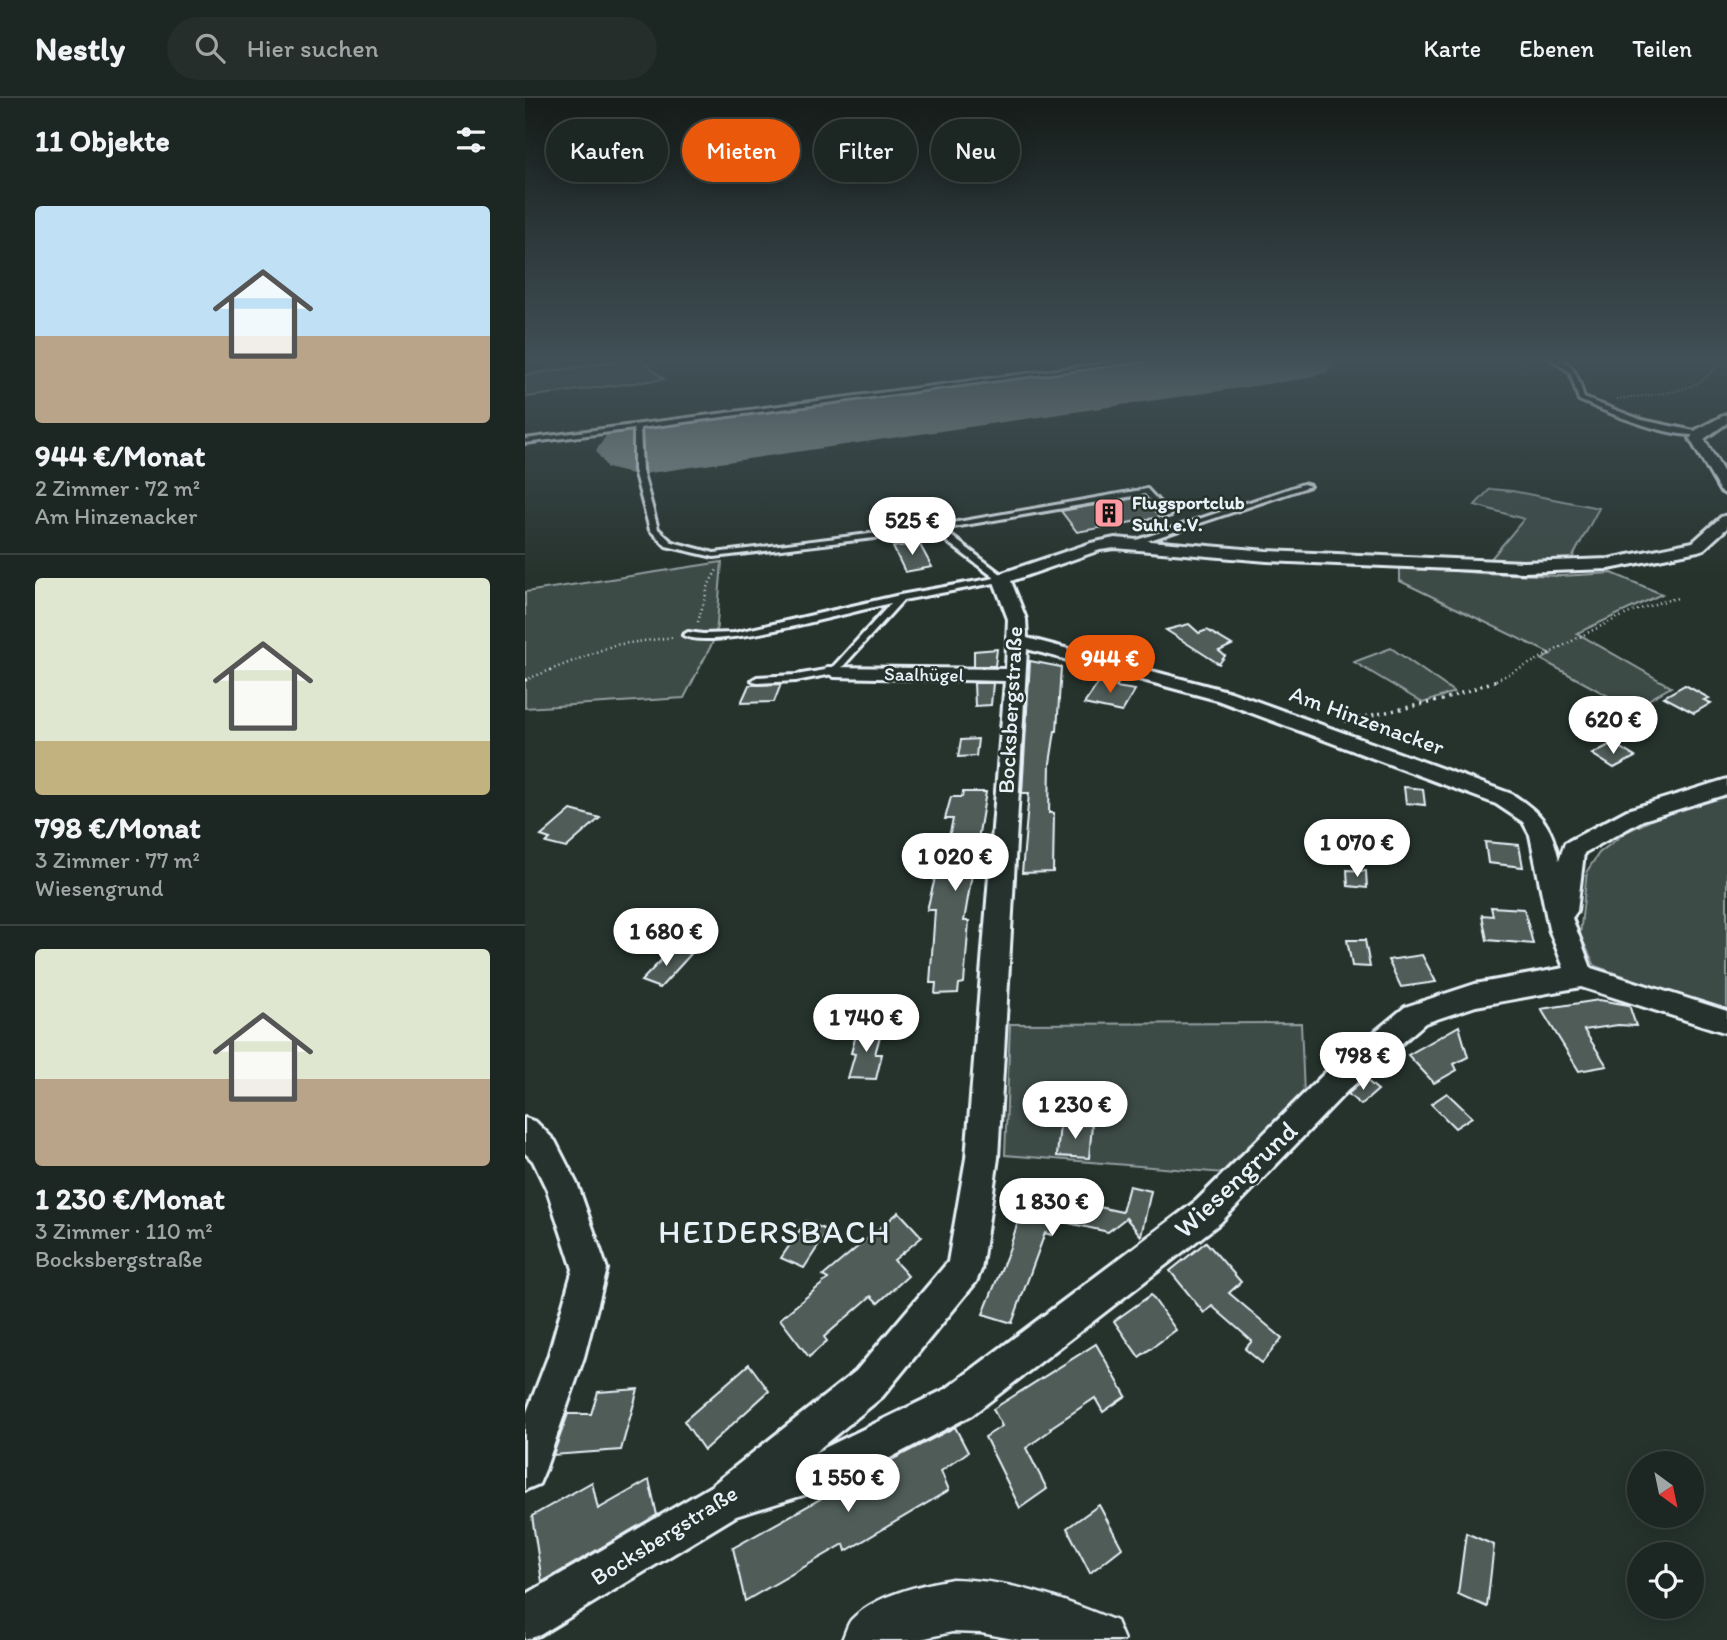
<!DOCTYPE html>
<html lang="de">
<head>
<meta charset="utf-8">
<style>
	body { margin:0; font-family:Itim,sans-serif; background:#252e2a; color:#f1f3f6; height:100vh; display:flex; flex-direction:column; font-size:26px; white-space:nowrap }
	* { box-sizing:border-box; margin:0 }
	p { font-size:23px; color:#a0a5a5 }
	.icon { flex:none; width:38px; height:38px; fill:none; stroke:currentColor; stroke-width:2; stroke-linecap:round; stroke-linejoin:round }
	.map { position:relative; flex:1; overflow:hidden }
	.drawer { display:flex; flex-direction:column; background:#1c2622; width:525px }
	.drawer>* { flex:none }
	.hud { position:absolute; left:21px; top:21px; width:665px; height:63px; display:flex; gap:14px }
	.needle { width:46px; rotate:147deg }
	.controls { position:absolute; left:1102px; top:1353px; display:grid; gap:14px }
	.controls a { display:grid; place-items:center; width:77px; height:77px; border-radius:50%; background:#1c2622; box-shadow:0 4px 18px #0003,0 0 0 2px #3a4340; font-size:35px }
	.price { position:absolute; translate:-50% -60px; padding:0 16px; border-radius:24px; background:#fff; color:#222; font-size:23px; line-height:46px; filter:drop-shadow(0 2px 4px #0008) }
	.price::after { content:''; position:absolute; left:50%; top:42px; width:21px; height:16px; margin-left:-10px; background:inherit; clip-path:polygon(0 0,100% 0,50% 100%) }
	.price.selected { background:#ea580c; color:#fff }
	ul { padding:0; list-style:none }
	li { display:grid; align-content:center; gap:14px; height:371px; padding:0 35px }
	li+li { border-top:2px solid #3a4340 }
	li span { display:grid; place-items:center; height:217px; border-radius:7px; color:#555 }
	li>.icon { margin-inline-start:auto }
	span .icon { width:126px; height:126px; fill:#fffc; stroke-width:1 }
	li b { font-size:30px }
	h2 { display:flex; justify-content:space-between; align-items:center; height:84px; padding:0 35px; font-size:30px }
	.chip { padding:0 24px; border-radius:32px; background:#1c2622; box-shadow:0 4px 18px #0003,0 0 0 2px #3a4340; font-size:24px; line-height:63px }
	.chip.selected { background:#ea580c; color:#fff }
	header { display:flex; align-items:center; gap:42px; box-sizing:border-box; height:98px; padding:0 35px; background:#1c2622; border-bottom:2px solid #3a4340 }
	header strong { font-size:33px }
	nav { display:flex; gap:38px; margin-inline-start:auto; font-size:24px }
	.search { width:490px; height:63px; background:#252e2a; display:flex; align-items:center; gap:18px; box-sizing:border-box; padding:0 24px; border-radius:38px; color:#a0a5a5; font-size:26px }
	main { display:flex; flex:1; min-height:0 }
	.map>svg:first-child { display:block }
</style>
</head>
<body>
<header>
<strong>Nestly</strong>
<div class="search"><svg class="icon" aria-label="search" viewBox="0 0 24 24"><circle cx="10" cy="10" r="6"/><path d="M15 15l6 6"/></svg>Hier suchen</div>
<nav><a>Karte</a><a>Ebenen</a><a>Teilen</a></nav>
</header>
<main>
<section class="drawer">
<h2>11 Objekte<svg class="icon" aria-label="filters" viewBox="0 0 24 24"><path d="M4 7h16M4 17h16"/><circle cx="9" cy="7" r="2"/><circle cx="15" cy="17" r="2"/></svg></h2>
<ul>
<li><span style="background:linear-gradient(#bfe0f5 60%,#b9a48a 0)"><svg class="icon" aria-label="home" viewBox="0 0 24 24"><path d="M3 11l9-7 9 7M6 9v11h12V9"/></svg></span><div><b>944 €/Monat</b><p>2 Zimmer · 72 m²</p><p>Am Hinzenacker</p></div></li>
<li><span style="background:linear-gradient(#dfe7d0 75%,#c2b280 0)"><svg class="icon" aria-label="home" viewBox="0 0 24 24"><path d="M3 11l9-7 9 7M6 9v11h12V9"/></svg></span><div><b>798 €/Monat</b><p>3 Zimmer · 77 m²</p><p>Wiesengrund</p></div></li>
<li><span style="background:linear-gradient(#dfe7d0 60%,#b9a48a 0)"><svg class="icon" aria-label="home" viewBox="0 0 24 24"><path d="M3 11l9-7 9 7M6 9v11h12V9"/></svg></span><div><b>1 230 €/Monat</b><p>3 Zimmer · 110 m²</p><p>Bocksbergstraße</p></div></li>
</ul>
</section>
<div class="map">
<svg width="1202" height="1542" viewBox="0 0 1202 1542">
	<rect width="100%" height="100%" fill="#26332d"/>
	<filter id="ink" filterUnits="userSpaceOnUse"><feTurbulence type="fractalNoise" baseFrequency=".0143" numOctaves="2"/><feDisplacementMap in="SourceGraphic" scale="14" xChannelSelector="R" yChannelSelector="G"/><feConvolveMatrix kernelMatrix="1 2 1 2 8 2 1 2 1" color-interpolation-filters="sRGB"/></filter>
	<g filter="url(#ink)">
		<g fill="#3e4b47" stroke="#939ea0" stroke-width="2">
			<polygon points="107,261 116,261 139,281 0,299 0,277"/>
			<polygon points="965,391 987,393 1074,410 1045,464 964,463 999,421 950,407"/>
			<polygon points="197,464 191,538 159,600 0,610 0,494"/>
			<polygon points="875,468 954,475 1036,478 1087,475 1137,496 1052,535 1146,589 1107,611 1017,562 1026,556 875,483"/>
			<polygon points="866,550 929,594 898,605 829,564"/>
			<polygon points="1202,696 1202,914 1070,868 1055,837 1062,773 1074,755 1101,734 1139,716"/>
			<polygon points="776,925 779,997 699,1075 480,1057 485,926"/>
		</g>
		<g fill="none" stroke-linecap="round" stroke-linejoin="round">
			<polygon fill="#879292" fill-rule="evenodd" points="628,261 811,261 801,275 777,281 111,377 82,370 71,353 82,336 111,329"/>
		</g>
		<g fill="#505c59" stroke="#e8f1f8" stroke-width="2">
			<polygon points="616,399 635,419 552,434 536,413"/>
			<polygon points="394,445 407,469 380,474 368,449"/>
			<polygon points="664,526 674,535 682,532 707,547 694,553 700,558 694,566 641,532"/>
			<polygon points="472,551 470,568 449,568 449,553"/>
			<polygon points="505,563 536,569 532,633 530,633 525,665 524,715 529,715 528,774 497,775 504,695 497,695"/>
			<polygon points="579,577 596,580 591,589 610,592 597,614 559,606"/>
			<polygon points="449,585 468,585 466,607 450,608"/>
			<polygon points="256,586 249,604 216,605 224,587"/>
			<polygon points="1160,587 1184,600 1179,602 1186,605 1169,615 1139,599"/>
			<polygon points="453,641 451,658 433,659 436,642"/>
			<polygon points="1088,645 1094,649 1110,659 1089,670 1067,656"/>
			<polygon points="879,689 898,691 900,707 881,705"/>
			<polygon points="438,694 461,694 439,823 444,823 439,885 434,886 433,895 410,896 411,885 405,885 410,812 402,812 416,756 420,756 428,721 420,721 426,699 437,699"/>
			<polygon points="46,712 75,720 41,750 21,745 25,741 16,738"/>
			<polygon points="960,744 994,747 998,769 963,765"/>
			<polygon points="822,772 841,773 842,790 823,788"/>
			<polygon points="966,809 999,811 1008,846 962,842 957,817 968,818"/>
			<polygon points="822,842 840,842 845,869 827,868"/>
			<polygon points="148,850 166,856 135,890 116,883"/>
			<polygon points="897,857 911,884 876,889 863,862"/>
			<polygon points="1074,902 1104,907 1111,928 1093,927 1059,932 1082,968 1054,973 1016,911"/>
			<polygon points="934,928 943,959 929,966 932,972 909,985 883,957"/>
			<polygon points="333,930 357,931 350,956 357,956 351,981 323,980 330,956 326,955"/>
			<polygon points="840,981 853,992 836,1007 823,996"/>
			<polygon points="922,995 947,1019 930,1030 906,1006"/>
			<polygon points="535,1026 567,1027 564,1060 532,1058"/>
			<polygon points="505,1086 537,1092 537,1101 597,1114 604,1088 626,1093 616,1138 601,1120 583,1134 530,1122 526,1137 520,1135 487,1225 458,1216 484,1152"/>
			<polygon points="374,1114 397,1139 369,1162 383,1178 353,1205 346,1198 299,1239 302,1243 284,1259 255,1221 303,1181 298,1178"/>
			<polygon points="281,1123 303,1133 279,1170 256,1160"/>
			<polygon points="681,1144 716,1184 704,1195 757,1240 737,1265 720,1251 727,1243 687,1208 679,1215 645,1173"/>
			<polygon points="626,1197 651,1232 614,1259 589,1223"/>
			<polygon points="571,1246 601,1298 578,1314 570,1300 525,1330 526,1332 501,1350 522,1391 495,1410 460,1339 477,1328 468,1311"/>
			<polygon points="224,1266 244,1293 179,1352 159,1323"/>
			<polygon points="113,1291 96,1352 28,1357 43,1316 66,1316 73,1294"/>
			<polygon points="430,1329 443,1354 416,1373 424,1392 321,1453 319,1446 220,1503 208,1450 304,1396 303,1392 318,1387"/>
			<polygon points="124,1382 132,1417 17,1484 7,1418 67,1384 73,1411"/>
			<polygon points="574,1407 597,1450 565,1475 542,1430"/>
			<polygon points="941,1435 969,1447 962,1509 933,1496"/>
		</g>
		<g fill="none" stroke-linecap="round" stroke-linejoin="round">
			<g stroke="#e8f1f8" stroke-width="6">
				<g id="service">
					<path d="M617 261H630L115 330 117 372 133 431 147 444 189 455 410 428 622 391 646 417 639 419 620 396 417 431 480 479V483L378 502 312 575 271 583 232 585 227 582 232 579 271 577 306 571 366 505C328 513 186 554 158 537L163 534 178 536 209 535 375 497 470 480 408 433 189 459 141 448 125 432 109 372V331L0 345V341Z"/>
					<path d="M1027 261C1049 260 1054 283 1059 300L1117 322 1179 335C1155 345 1079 313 1054 302L1045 274Z"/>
					<polygon points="778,386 785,388 610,447 603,445"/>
				</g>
			</g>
			<g stroke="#e8f1f8" stroke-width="6">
				<g id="minor">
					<polygon points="1202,316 1202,325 1179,341 1202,380 1202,397 1195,393 1165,341 1171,332"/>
					<path d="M1202 417V430L1179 451 1173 453 1084 471 998 474 742 463 590 450 575 452 486 483 501 521 502 540 706 594 987 696C1017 716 1026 726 1034 762L1040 745 1102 712 1202 681V696L1118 722 1059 755 1052 813 1047 820 1066 870 1202 913V935L1056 889 951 908 900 925 823 992 695 1125 447 1317 317 1385 211 1418 15 1537 0 1542V1497L186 1388 331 1273 423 1164 441 1060 480 583 309 579 299 573 302 569 481 571 483 521 468 481 471 477 566 445 590 440 742 453 998 464 1084 461 1168 444 1196 419ZM502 551 692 602 971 706 998 724 1005 737 1024 831 1039 870 950 886 880 909 801 974 671 1103 421 1291 289 1355 357 1299 451 1184 456 1172 473 1060Z"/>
					<polygon points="0,1020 11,1024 30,1043 53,1088 82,1171 59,1259 20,1372 14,1386 0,1392 0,1319 23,1259 48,1171 22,1092 8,1063 0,1055"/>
				</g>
			</g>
			<g stroke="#e8f1f8" stroke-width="5">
				<path id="tertiary" d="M427 1481C485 1482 538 1501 591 1523L599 1542H494L456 1535 427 1534 391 1542H317C320 1536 322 1527 326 1522 350 1497 395 1487 427 1481Z"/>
			</g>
			<g stroke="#e8f1f8" stroke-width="2" stroke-dasharray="1 2.5" stroke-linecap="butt">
				<polyline points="0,276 99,261"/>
				<path d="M1092 301C1130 295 1176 298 1197 261"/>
			</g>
			<g stroke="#e8f1f8" stroke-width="2.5" stroke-dasharray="1 3.5" stroke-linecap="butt">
				<polyline points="173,524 184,486 193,470"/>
				<polyline points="0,582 89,547 149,539"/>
				<path d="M971 582C1033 555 1086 514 1153 500"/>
			</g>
			<g stroke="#e8f1f8" stroke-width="3.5" stroke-dasharray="2 5" stroke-linecap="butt">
				<polyline points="0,582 3,581"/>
				<polyline points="820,623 917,602 975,581"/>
			</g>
			<use href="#service" fill="#26332d" fill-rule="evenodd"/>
			<use href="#minor" fill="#26332d" fill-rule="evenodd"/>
			<use href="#tertiary" fill="#26332d" fill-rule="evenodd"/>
		</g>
	</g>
	<linearGradient id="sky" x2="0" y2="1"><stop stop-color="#151c19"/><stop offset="0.55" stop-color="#415057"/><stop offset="1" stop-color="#415057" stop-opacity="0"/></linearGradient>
	<rect width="1202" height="476" fill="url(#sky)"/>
	<defs>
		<g id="building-square" transform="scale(1.575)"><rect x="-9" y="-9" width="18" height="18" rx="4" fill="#ff9aa2" stroke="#26332d"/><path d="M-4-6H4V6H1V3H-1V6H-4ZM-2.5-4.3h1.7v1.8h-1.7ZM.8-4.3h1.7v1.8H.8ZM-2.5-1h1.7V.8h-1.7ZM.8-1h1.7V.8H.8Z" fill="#111"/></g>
	</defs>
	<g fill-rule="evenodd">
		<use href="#building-square" x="584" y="415"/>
	</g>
	<g text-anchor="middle" stroke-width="5" stroke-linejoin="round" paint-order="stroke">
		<g font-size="19" font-weight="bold" fill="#e8f1f8" stroke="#26332d" text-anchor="start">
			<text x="607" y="411">Flugsportclub<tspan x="607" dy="22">Suhl e.V.</tspan></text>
		</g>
		<g font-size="19" fill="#e8f1f8" stroke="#26332d">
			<text transform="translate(399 576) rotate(1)" y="7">Saalhügel</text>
		</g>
		<g font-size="23" fill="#e8f1f8" stroke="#26332d">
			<text transform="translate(485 612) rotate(-87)" y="8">Bocksbergstraße</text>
			<text transform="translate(842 622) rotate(20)" y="8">Am Hinzenacker</text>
			<text transform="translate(139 1437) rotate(-32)" y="8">Bocksbergstraße</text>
		</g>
		<g font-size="28" fill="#e8f1f8" stroke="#26332d">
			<text transform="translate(710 1081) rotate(-43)" y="10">Wiesengrund</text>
		</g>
		<g font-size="32" letter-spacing="2" fill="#e8f1f8" stroke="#26332d">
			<text x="250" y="1145">HEIDERSBACH</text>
		</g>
	</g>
</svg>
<div class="controls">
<a><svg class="needle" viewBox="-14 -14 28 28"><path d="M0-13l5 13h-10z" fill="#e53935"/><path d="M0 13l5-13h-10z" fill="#a0a5a5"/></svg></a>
<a><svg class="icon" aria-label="locate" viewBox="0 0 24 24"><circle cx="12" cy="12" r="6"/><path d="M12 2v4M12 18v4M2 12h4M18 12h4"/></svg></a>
</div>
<b class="price" style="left:387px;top:459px">525 €</b>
<b class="price selected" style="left:585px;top:597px">944 €</b>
<b class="price" style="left:1088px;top:658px">620 €</b>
<b class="price" style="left:832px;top:781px">1 070 €</b>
<b class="price" style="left:430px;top:795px">1 020 €</b>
<b class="price" style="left:141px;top:870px">1 680 €</b>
<b class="price" style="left:341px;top:956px">1 740 €</b>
<b class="price" style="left:838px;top:994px">798 €</b>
<b class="price" style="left:550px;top:1043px">1 230 €</b>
<b class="price" style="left:527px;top:1140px">1 830 €</b>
<b class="price" style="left:323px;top:1416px">1 550 €</b>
<div class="hud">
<a class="chip">Kaufen</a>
<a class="chip selected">Mieten</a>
<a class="chip">Filter</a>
<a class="chip">Neu</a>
</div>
</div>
</main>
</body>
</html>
